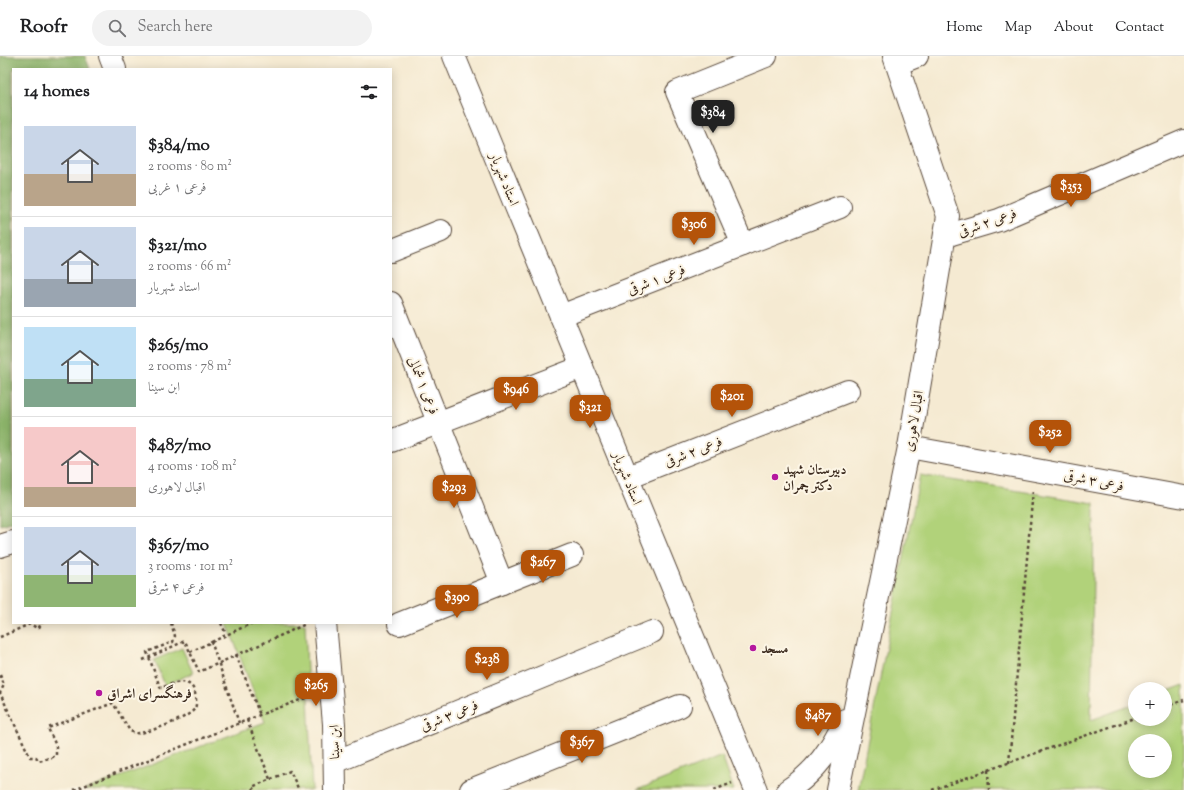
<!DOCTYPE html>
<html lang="en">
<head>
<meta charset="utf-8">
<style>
	body { margin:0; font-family:"Sorts Mill Goudy",Amiri,serif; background:#f2f2f2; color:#202124; height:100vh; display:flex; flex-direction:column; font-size:15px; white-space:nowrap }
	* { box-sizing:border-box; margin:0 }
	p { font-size:13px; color:#757577 }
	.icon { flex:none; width:22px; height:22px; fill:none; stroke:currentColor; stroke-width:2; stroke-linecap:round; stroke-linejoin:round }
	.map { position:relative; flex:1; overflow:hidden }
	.sheet { position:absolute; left:12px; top:12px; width:380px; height:556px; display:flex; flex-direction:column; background:#fff; border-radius:0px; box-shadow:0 2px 10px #0003 }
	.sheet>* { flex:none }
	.fabs { position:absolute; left:1128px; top:626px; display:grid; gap:8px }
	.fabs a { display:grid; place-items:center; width:44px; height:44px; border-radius:50%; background:#fff; box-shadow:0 2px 10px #0003; font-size:20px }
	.price { position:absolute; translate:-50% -34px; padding:0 9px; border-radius:8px; background:#b45309; color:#fff; font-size:13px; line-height:26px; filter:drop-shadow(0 1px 2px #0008) }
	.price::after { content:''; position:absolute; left:50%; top:24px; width:12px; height:9px; margin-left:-6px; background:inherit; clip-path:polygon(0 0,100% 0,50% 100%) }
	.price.current { background:#222; color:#fff }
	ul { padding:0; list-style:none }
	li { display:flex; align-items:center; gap:12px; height:100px; padding:0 12px }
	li+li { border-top:1px solid #e0e0e0 }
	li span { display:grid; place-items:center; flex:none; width:112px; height:80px; border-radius:0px; color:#555 }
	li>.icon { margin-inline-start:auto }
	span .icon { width:48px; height:48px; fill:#fffc; stroke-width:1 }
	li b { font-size:17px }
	h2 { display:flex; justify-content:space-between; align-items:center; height:48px; padding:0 12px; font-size:17px }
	header { display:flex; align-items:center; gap:24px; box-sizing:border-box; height:56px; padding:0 20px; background:#fff; border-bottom:1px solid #e0e0e0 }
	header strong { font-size:19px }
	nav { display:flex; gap:22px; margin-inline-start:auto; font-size:14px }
	.search { width:280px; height:36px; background:#f2f2f2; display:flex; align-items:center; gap:10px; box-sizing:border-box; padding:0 14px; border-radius:22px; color:#757577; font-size:15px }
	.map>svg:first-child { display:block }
</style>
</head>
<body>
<header>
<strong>Roofr</strong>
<div class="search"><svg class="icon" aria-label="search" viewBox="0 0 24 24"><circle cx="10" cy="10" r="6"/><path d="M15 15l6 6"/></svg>Search here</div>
<nav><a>Home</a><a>Map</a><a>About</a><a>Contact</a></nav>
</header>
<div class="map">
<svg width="1184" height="734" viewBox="0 0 1184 734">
	<rect width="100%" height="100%" fill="#fcf5e5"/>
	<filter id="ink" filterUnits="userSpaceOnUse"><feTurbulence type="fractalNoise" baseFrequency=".025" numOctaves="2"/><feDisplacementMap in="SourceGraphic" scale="8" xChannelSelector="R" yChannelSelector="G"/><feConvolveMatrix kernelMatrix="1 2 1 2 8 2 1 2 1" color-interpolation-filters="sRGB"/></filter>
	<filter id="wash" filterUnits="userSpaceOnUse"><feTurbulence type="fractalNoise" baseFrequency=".012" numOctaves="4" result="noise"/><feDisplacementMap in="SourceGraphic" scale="16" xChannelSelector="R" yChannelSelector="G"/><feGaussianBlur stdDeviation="0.9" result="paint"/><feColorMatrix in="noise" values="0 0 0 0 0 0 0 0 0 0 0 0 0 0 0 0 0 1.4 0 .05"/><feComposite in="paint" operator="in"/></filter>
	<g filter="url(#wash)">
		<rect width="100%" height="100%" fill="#f5ead2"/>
		<g fill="#b1d27a" stroke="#767e4c" fill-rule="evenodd">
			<path d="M920 419 1094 447 1091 664 1135 648V663H1165V636L1184 629V734H858ZM1135 685H1165V715H1135Z"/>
			<polygon points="227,567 305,567 312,734 85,734 265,666"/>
			<polygon points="182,592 193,617 165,629 154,604"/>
			<polygon points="722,700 734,734 637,734"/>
		</g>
		<polygon fill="#8cb46a" stroke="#646f44" points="0,0 85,0 90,13 13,13 13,465 0,469"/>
	</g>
	<g filter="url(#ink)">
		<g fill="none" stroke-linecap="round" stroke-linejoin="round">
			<g stroke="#574739" stroke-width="24">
				<g id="minor">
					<polyline points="110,0 115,13"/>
					<polyline points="454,0 756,734"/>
					<polyline points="897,8 917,0"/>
					<polyline points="945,180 999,164 1184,85"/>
					<polyline points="743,189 677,36 766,0"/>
					<polyline points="391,195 441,175"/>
					<polyline points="391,247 502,527"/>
					<polyline points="561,260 840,151"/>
					<polyline points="391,385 582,311"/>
					<polyline points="909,391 1184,441"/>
					<polyline points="628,421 848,335"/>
					<polyline points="0,490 13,486"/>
					<polyline points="325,567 334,668 335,734"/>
					<polyline points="399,568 572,499"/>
					<polyline points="335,706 652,576"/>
					<polyline points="471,734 680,650"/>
					<path d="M788 734C816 716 831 693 845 664"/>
					<polyline points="838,734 909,391 948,160 894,0"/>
				</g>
			</g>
			<g stroke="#574739" stroke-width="2.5" stroke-dasharray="3 3" stroke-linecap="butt">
				<polyline points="221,567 226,578"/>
				<polyline points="0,581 30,568 37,572 42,569 42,567"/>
				<polyline points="211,585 239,667"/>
				<polyline points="190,596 252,567"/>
				<polyline points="236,599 260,659"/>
				<polyline points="143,604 185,585 199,616 306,568"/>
				<path d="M0 619 4 629 0 637 30 701H36L39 705 56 700V690L48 672 113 647 130 675C133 676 136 678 139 677 150 676 190 662 195 652 197 648 196 642 195 637 190 620 173 627 161 632L160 631 147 596 173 586 175 580 171 567"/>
				<polyline points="1165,651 1184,644"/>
				<polyline points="247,664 270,723"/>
				<polyline points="1009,707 1033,434"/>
				<polyline points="988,714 989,734"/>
				<polyline points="74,734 262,658 311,640"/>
				<polyline points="254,734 252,731 290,715 299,734"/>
				<polyline points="714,734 732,727"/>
				<polyline points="932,734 1135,662"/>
			</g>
			<use href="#minor" stroke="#fff" stroke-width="22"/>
		</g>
	</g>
	<g fill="#b5179e" stroke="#fcf5e5" stroke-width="1.5">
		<circle cx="775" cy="421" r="4"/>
		<circle cx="753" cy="592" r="4"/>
		<circle cx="99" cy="637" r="4"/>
	</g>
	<g text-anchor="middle" stroke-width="4" stroke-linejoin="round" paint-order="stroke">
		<g font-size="14" fill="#3b2a1e" stroke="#fcf5e5">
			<text transform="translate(505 123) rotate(68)" y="5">استاد شهریار</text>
			<text transform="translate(987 166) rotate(-19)" y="5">فرعی ۲ شرقی</text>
			<text transform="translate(656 223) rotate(-21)" y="5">فرعی ۱ شرقی</text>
			<text transform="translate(424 329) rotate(68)" y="5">فرعی ۱ شمالی</text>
			<text transform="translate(913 365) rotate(-80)" y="5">اقبال لاهوری</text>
			<text transform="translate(693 395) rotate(-21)" y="5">فرعی ۲ شرقی</text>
			<text transform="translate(628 422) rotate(68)" y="5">استاد شهریار</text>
			<text transform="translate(1094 424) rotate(11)" y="5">فرعی ۳ شرقی</text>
			<text transform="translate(449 659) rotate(-22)" y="5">فرعی ۳ شرقی</text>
			<text transform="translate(334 686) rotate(-91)" y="5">ابن سینا</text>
		</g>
		<g font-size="14" font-weight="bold" fill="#3b2a1e" stroke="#fcf5e5" text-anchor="start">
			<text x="783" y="418">دبیرستان شهید<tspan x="783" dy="16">دکتر چمران</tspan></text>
			<text x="761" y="597">مسجد</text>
			<text x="107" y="642">فرهنگسرای اشراق</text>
		</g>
	</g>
</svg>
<div class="fabs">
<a>+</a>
<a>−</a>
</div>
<b class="price current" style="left:713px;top:78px">$384</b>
<b class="price" style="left:1071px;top:152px">$353</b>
<b class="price" style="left:694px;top:190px">$306</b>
<b class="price" style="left:516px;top:355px">$946</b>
<b class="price" style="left:732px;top:362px">$201</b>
<b class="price" style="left:590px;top:373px">$321</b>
<b class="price" style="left:1050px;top:398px">$252</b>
<b class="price" style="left:454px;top:453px">$293</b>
<b class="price" style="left:543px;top:528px">$267</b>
<b class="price" style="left:457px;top:563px">$390</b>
<b class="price" style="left:487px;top:625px">$238</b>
<b class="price" style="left:316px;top:651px">$265</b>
<b class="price" style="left:818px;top:681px">$487</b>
<b class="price" style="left:582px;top:708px">$367</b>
<section class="sheet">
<h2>14 homes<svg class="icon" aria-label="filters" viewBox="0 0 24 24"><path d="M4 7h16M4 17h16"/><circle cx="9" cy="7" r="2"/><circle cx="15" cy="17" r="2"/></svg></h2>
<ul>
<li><span style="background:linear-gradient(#c9d6e8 60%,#b9a48a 0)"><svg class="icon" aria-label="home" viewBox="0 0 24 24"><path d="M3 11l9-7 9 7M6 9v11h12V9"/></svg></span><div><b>$384/mo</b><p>2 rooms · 80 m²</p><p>فرعی ۱ غربی</p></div></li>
<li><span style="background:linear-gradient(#c9d6e8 65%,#9aa5b1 0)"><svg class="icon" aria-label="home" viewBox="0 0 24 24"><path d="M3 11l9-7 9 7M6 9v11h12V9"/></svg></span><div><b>$321/mo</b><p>2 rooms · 66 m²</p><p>استاد شهریار</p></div></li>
<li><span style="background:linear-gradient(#bfe0f5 65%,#7fa58c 0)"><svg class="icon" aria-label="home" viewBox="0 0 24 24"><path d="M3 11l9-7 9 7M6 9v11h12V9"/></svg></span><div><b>$265/mo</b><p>2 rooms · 78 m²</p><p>ابن سینا</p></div></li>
<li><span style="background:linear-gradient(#f6c9c9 75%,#b9a48a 0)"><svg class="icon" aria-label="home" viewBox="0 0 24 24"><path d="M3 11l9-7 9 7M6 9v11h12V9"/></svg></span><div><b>$487/mo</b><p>4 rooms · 108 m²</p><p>اقبال لاهوری</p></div></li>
<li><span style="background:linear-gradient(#c9d6e8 60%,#8fb573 0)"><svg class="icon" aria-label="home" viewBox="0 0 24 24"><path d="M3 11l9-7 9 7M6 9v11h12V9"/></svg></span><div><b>$367/mo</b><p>3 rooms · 101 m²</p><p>فرعی ۴ شرقی</p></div></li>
</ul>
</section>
</div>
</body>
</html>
